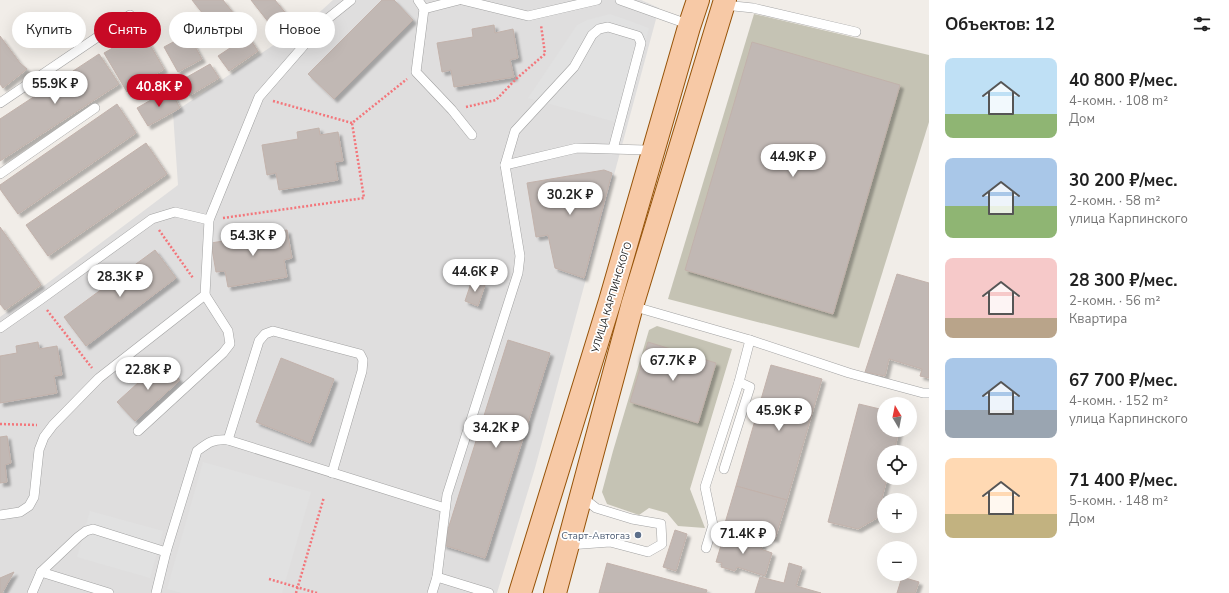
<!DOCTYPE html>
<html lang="ru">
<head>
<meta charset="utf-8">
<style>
	body { margin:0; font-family:"Nunito Sans",sans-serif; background:#f2f2f2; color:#222; height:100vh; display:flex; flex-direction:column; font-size:15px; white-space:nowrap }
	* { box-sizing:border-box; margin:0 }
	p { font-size:13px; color:#767676 }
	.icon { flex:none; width:22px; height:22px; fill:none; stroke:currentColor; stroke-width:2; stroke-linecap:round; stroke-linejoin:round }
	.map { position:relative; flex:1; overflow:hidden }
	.panel { display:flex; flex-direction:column; background:#fff; width:300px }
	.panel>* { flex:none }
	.banner { position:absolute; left:12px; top:12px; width:380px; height:36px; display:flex; gap:8px }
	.needle { width:26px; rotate:350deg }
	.controls { position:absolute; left:877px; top:397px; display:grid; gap:8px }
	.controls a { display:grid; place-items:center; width:40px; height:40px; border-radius:50%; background:#fff; box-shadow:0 4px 16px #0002; font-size:20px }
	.price { position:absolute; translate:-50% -34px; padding:0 9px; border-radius:14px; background:#fff; color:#222; font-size:13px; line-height:26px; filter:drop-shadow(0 1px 2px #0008) }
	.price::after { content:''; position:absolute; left:50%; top:24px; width:12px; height:9px; margin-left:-6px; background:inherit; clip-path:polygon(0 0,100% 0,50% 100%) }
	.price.active { background:#c70a25; color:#fff }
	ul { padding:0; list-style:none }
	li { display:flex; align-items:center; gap:12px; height:100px; padding:0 16px }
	li span { display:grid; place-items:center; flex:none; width:112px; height:80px; border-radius:8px; color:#555 }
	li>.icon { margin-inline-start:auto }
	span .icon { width:48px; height:48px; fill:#fffc; stroke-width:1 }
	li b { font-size:17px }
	h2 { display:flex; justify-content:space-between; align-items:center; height:48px; padding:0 16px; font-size:17px }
	.chip { padding:0 14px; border-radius:18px; background:#fff; box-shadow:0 4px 16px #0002; font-size:14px; line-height:36px }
	.chip.active { background:#c70a25; color:#fff }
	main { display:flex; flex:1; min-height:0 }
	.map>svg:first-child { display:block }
</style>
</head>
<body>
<main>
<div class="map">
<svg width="929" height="593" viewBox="0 0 929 593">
	<defs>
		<filter id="shadow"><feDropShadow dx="3.5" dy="3.5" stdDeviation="1" flood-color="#0004"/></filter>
	</defs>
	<rect width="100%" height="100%" fill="#f1ede8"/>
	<polygon fill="#dfdede" points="333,0 641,0 659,8 535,468 497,593 0,593 0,317 45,285 178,185 173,113 312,19"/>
	<g fill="#c5c3b4">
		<polygon points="754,14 929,55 929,122 859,348 668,299"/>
		<polygon points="657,326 732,349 690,489 705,528 678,526 667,513 649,508 639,515 607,504 602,492 613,451 649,330"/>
	</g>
	<g fill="#e1e1e1">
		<polygon points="610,14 649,28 623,124 528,98 577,25 587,20"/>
		<polygon points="203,462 311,492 282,593 182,593 167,589"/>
		<polygon points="90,511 163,531 150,578 77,557"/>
	</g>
	<g fill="#c1b8b4" stroke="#c2b2ab" filter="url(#shadow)">
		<polygon points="192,0 223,0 238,19 219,34"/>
		<polygon points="251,0 275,0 288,16 273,28"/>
		<polygon points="382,0 394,0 413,20 334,99 308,74"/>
		<polygon points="494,25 495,33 513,29 518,58 510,60 514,77 454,87 451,70 442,72 437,43 473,37 472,29"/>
		<polygon points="142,31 164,69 127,92 104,53"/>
		<polygon points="188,34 202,59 178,72 164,47"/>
		<polygon points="0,36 20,63 27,69 3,88 0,84"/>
		<polygon points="248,36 258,51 229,71 218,56"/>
		<polygon points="752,42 900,85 833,314 685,270"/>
		<polygon points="99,54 119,84 0,161 0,119"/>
		<polygon points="210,64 219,78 189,96 180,81"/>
		<polygon points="170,89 180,108 148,126 137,108"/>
		<polygon points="117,104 136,133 18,214 0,189 0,185"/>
		<polygon points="319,128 320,135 338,132 343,161 335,162 338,180 279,190 276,173 267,175 262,145 298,139 297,132"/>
		<polygon points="146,143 167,174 48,256 26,225"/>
		<polygon points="604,170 612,173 584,278 555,268 548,235 536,237 527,183"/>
		<polygon points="268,226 269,233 287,230 292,258 284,260 287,277 228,287 225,271 216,272 211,243 247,237 246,230"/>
		<polygon points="0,227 41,285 5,310 0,304"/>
		<polygon points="155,250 176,278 86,346 64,317"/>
		<polygon points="897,274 929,283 929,378 920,376 922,369 889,359 885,376 865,372"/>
		<polygon points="472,280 485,285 478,306 465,301"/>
		<polygon points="508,340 550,353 485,558 443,545"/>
		<polygon points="38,342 39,349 57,346 62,375 54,376 57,393 0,403 0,356 17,353 16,346"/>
		<polygon points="648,342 716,363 698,423 630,402"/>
		<polygon points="281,358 334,379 310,443 256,422"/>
		<polygon points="162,361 180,380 135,421 117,402"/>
		<polygon points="771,365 822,379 787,500 736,486"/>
		<polygon points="859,404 884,410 884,430 899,430 894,452 884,452 884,478 887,478 877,518 858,529 828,522"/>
		<polygon points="7,436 11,463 5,465 7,482 0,483 0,437"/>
		<polygon points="736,486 787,500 775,539 725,523"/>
		<polygon points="675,530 687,534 676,571 663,567"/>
		<polygon points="725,532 763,544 761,549 772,553 765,576 737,567 735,571 721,567 722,563 716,562"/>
		<polygon points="607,563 707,590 706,593 599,593"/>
		<polygon points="789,563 802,567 796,586 821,593 755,593 760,577 784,583"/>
		<polygon points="14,572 2,593 0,593 0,578"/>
		<polygon points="902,577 919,582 915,593 897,593"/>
	</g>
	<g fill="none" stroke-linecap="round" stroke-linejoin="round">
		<g stroke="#a2a2a2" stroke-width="10">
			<g id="lane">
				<polyline points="418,0 424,9"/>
				<polyline points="459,0 424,9 416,72 452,110 472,135"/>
				<polyline points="462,0 528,16 597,0"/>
				<polyline points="620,0 679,21 689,27"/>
				<polyline points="724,5 753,8 856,32"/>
				<polyline points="0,103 130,15"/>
				<polyline points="613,149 641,43 638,36 608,27 599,29 592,35 574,67 515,131 505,165 577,148 645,150"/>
				<polyline points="0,174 95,108"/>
				<polyline points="632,306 750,340 849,373 923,393 929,393"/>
				<polyline points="0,328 40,300 152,219 175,212 209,220"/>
				<polyline points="138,431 223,353 230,344 228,331 205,295"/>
				<polyline points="228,440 259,341 265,334 273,331 360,354 363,360 362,371 332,473"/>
				<polyline points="724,469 750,387 739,382"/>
				<polyline points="0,515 20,512 29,506 34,497 39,450 44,437 53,425 99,378 205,295 209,220 259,97 326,20 351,0"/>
				<polyline points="569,545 610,542 648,552 662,544 661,524 632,519 596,508 582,497"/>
				<polyline points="706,548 713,525 705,487 739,382 750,340"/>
				<polyline points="41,572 109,593"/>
				<polyline points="437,577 447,495 518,273 520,256 505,165"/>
				<path d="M32 593 41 572 78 537 86 531 93 529 166 552 197 451C209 442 213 439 228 440L445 508"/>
				<polyline points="156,593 166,552"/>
				<polyline points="432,593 437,577 489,593"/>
			</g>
		</g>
		<g stroke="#965308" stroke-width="24">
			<g id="primary">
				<polyline points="520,593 610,301 689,27 698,0"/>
				<polyline points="555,593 632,306 725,0"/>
			</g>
		</g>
		<g stroke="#f3767b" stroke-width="2.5" stroke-dasharray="2 2" stroke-linecap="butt">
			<polyline points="273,101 352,123"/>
			<polyline points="466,107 496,100 516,79 545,54 541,25"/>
			<polyline points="223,218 364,198 352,123 407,79"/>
			<polyline points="159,230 193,278"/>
			<polyline points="47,310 92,368"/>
			<polyline points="0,424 37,425"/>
			<polyline points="269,579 317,593"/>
			<polyline points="296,593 324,497"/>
		</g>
		<use href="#lane" stroke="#fff" stroke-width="9"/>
		<use href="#primary" stroke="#f7c9a6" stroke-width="22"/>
	</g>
	<circle fill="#5c6f8a" stroke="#fff" stroke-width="1.5" cx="638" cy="535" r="4"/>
	<g text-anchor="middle" stroke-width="3.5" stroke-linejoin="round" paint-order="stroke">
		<g font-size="10" fill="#212121" stroke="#fff">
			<text transform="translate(611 297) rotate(-73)" y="4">УЛИЦА КАРПИНСКОГО</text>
		</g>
		<g font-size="10" fill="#4e5e75" stroke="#fff" text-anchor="end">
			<text x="630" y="539">Старт-Автогаз</text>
		</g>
	</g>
</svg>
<div class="controls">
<a><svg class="needle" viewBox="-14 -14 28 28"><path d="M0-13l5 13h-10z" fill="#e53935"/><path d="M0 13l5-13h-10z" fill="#767676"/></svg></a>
<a><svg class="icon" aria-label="locate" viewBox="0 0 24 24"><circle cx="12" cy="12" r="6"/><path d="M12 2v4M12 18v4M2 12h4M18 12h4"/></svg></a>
<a>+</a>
<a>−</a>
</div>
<b class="price" style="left:55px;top:105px">55.9K ₽</b>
<b class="price active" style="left:159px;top:108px">40.8K ₽</b>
<b class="price" style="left:793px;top:178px">44.9K ₽</b>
<b class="price" style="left:570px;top:216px">30.2K ₽</b>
<b class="price" style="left:253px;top:257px">54.3K ₽</b>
<b class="price" style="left:475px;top:293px">44.6K ₽</b>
<b class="price" style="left:120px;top:298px">28.3K ₽</b>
<b class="price" style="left:673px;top:382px">67.7K ₽</b>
<b class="price" style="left:148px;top:391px">22.8K ₽</b>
<b class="price" style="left:779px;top:432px">45.9K ₽</b>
<b class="price" style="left:496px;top:449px">34.2K ₽</b>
<b class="price" style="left:743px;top:555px">71.4K ₽</b>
<div class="banner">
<a class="chip">Купить</a>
<a class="chip active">Снять</a>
<a class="chip">Фильтры</a>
<a class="chip">Новое</a>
</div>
</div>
<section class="panel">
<h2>Объектов: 12<svg class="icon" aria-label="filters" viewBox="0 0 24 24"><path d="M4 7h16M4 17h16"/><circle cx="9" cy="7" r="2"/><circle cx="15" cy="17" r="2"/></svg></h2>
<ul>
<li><span style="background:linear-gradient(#bfe0f5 70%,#8fb573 0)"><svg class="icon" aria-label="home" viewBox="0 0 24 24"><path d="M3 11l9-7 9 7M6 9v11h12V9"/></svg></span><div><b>40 800 ₽/мес.</b><p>4-комн. · 108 m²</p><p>Дом</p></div></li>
<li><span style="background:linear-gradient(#a9c7e8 60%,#8fb573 0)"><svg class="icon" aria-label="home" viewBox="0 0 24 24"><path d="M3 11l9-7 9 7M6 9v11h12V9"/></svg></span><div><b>30 200 ₽/мес.</b><p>2-комн. · 58 m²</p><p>улица Карпинского</p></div></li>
<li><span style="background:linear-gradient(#f6c9c9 75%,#b9a48a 0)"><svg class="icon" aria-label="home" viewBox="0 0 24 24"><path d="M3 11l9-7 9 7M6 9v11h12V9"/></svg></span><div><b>28 300 ₽/мес.</b><p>2-комн. · 56 m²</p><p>Квартира</p></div></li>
<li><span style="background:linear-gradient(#a9c7e8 65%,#9aa5b1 0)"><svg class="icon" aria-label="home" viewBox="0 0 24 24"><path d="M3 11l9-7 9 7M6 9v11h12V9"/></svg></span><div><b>67 700 ₽/мес.</b><p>4-комн. · 152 m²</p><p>улица Карпинского</p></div></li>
<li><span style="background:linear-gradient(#ffd9b3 70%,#c2b280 0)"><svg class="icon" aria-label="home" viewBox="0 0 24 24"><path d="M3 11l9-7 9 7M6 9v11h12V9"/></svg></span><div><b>71 400 ₽/мес.</b><p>5-комн. · 148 m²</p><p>Дом</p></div></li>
</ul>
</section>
</main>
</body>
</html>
